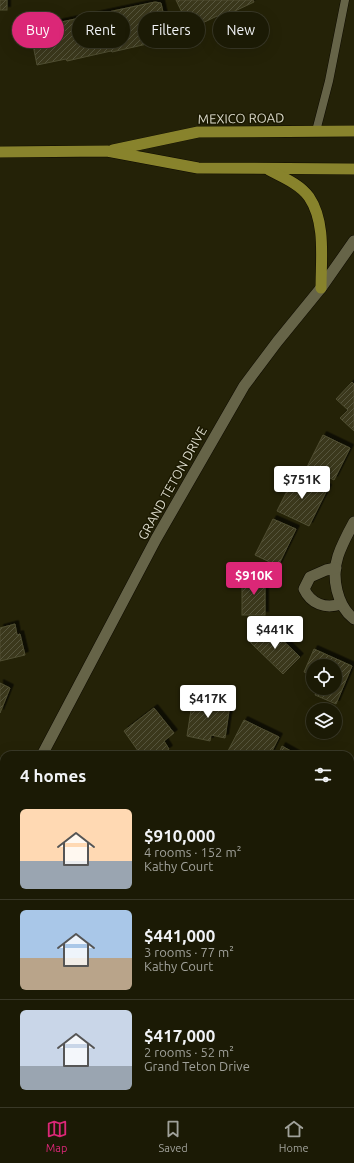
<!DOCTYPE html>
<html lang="en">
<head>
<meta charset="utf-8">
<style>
	body { margin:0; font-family:Ubuntu,sans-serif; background:#282713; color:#f1f3f6; height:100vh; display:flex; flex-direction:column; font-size:15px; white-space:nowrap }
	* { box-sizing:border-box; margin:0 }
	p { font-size:13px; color:#a0a19a }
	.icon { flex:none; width:22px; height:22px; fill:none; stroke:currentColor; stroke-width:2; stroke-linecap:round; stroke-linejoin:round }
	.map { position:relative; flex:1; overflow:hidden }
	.details { position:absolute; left:0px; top:751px; width:354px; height:356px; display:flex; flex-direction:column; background:#1b1a05; border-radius:12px 12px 0 0; box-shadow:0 4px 16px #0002,0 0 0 1px #393827 }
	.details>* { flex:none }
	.top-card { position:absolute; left:12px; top:12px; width:330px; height:36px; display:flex; gap:8px }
	.fabs { position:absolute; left:306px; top:659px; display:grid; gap:8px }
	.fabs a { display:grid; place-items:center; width:36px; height:36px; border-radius:50%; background:#1b1a05; box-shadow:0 4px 16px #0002,0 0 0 1px #393827; font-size:20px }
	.price { position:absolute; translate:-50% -34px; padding:0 9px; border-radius:4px; background:#fff; color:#222; font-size:13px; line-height:26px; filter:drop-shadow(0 1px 2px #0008) }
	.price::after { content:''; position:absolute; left:50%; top:24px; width:12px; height:9px; margin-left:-6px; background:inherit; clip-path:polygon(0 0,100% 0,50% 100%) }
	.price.selected { background:#db2777; color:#fff }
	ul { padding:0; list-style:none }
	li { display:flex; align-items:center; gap:12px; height:100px; padding:0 20px }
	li+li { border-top:1px solid #393827 }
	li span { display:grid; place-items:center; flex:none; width:112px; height:80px; border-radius:6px; color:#555 }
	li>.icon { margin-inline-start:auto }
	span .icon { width:48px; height:48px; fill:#fffc; stroke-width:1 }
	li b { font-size:17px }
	h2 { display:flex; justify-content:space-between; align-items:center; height:48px; padding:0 20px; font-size:17px }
	.tag { padding:0 14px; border-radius:18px; background:#1b1a05; box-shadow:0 4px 16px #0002,0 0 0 1px #393827; font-size:14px; line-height:36px }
	.tag.selected { background:#db2777; color:#fff }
	.menu { display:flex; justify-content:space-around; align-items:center; height:56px; border-top:1px solid #393827; background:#1b1a05; font-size:11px; color:#a0a19a }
	.menu a { display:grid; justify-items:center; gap:2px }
	.menu .selected { color:#db2777 }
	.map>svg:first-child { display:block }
</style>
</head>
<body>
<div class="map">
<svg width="354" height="1107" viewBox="0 0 354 1107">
	<defs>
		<pattern id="building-hatch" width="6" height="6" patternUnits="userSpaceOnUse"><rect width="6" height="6" fill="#3a391d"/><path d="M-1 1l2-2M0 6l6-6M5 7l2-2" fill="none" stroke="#56553c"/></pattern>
		<filter id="shadow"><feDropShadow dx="3.5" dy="-3.5" stdDeviation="0" flood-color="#0009"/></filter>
	</defs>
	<rect width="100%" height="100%" fill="#242207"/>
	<g fill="url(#building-hatch)" stroke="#504e32" filter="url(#shadow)">
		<rect x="0" y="0" width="7" height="10"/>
		<polygon points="176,0 253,0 254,2 218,19 217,16 190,29"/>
		<polygon points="155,2 161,3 169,39 112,52 111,51 67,61 66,59 37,65 30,30 33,28"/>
		<polygon points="352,382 354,384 354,431 340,418 348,410 336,399"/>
		<polygon points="323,435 350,448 334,480 307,467"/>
		<polygon points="296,473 328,488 309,526 277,511"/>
		<polygon points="273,519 296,529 278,566 255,555"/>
		<rect x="242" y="577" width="23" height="38"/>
		<polygon points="15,624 17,635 20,634 25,655 0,661 0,628"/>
		<polygon points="267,625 300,657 283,674 250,642"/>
		<polygon points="314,649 352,666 336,704 315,695 318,688 335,688 335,666 313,666 313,675 304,672"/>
		<polygon points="0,683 10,688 0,713"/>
		<polygon points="193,697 230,704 225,738 211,735 210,741 187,736"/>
		<polygon points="154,708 174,733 164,741 169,749 161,755 141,755 124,731"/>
		<polygon points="244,720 279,737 270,755 247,754 236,755 228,751"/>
		<polygon points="282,746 298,755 278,755"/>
		<polygon points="350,784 354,786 354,795 350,803"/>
		<polygon points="350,911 354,916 354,927 350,930"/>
		<rect x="350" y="951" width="4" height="37"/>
		<polygon points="0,986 4,988 4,1019 0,1016"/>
		<polygon points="350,1039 354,1041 354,1068 350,1075"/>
		<polygon points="154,1103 196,1103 194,1107 154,1107 152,1106"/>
	</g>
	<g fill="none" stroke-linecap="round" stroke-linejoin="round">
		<g stroke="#0e0b00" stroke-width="9">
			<polyline id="service" points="316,131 329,81 345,0"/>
		</g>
		<g stroke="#0e0b00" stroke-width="12">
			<g id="minor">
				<path d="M354 522C348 533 342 544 338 556 331 577 337 606 354 619"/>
				<path d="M336 568 326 570 310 577 304 589C311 604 325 609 341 604"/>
				<polyline points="350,858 354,860"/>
				<polyline points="0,1100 4,1093"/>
				<polyline points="235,1107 237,1103"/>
			</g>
		</g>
		<g stroke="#0e0b00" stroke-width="12">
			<g id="tertiary">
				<polyline points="42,755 156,539 244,386 277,342 321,288 354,241"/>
				<polyline points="0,835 4,828"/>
				<polyline points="0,944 4,946"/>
				<polyline points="308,1103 317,1107"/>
			</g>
		</g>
		<g stroke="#0e0b00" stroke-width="12">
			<g id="primary">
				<polyline points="113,150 198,132 354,131"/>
				<polyline points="0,152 107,151 198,168 354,169"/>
				<path d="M269 170C282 177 300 184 309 197 326 222 321 259 321 288"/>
			</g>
		</g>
		<use href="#service" stroke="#666448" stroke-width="8"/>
		<use href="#minor" stroke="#666448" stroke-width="11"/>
		<use href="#tertiary" stroke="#666448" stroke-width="11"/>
		<use href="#primary" stroke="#88832c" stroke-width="11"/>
	</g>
	<g text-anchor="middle" stroke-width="3" stroke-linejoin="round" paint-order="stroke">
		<g font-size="13" fill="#dad9c9" stroke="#1b1901">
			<text transform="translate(241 118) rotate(-1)" y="5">MEXICO ROAD</text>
			<text transform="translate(172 483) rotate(-61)" y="5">GRAND TETON DRIVE</text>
		</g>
	</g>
</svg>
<div class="fabs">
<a><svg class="icon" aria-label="locate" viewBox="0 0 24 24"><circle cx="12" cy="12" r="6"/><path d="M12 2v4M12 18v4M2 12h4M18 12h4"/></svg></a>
<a><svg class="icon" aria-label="layers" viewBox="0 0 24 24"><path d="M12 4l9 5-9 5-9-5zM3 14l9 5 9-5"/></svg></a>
</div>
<b class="price" style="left:302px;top:500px">$751K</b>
<b class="price selected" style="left:254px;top:596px">$910K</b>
<b class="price" style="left:275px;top:650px">$441K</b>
<b class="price" style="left:208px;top:719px">$417K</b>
<div class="top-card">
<a class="tag selected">Buy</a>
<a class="tag">Rent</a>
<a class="tag">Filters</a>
<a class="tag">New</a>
</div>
<section class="details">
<h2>4 homes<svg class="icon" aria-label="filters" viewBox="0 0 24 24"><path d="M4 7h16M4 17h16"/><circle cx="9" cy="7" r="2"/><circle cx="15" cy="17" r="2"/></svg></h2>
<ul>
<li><span style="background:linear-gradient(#ffd9b3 65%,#9aa5b1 0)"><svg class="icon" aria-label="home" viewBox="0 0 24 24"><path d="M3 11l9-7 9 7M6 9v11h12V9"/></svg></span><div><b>$910,000</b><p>4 rooms · 152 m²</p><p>Kathy Court</p></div></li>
<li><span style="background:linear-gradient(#a9c7e8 60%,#b9a48a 0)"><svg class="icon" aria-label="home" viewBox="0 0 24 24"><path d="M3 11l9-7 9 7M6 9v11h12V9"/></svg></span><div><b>$441,000</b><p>3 rooms · 77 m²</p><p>Kathy Court</p></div></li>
<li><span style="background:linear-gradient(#c9d6e8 70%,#9aa5b1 0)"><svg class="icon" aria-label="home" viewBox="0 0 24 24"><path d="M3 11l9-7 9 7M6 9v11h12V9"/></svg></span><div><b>$417,000</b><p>2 rooms · 52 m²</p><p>Grand Teton Drive</p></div></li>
</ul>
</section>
</div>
<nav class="menu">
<a class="selected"><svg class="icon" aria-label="map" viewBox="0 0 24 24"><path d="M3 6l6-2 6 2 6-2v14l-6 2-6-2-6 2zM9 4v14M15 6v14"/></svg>Map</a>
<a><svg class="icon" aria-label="saved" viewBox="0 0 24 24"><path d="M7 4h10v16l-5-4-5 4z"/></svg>Saved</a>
<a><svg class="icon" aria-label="home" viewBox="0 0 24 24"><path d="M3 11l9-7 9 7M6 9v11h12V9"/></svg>Home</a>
</nav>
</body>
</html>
